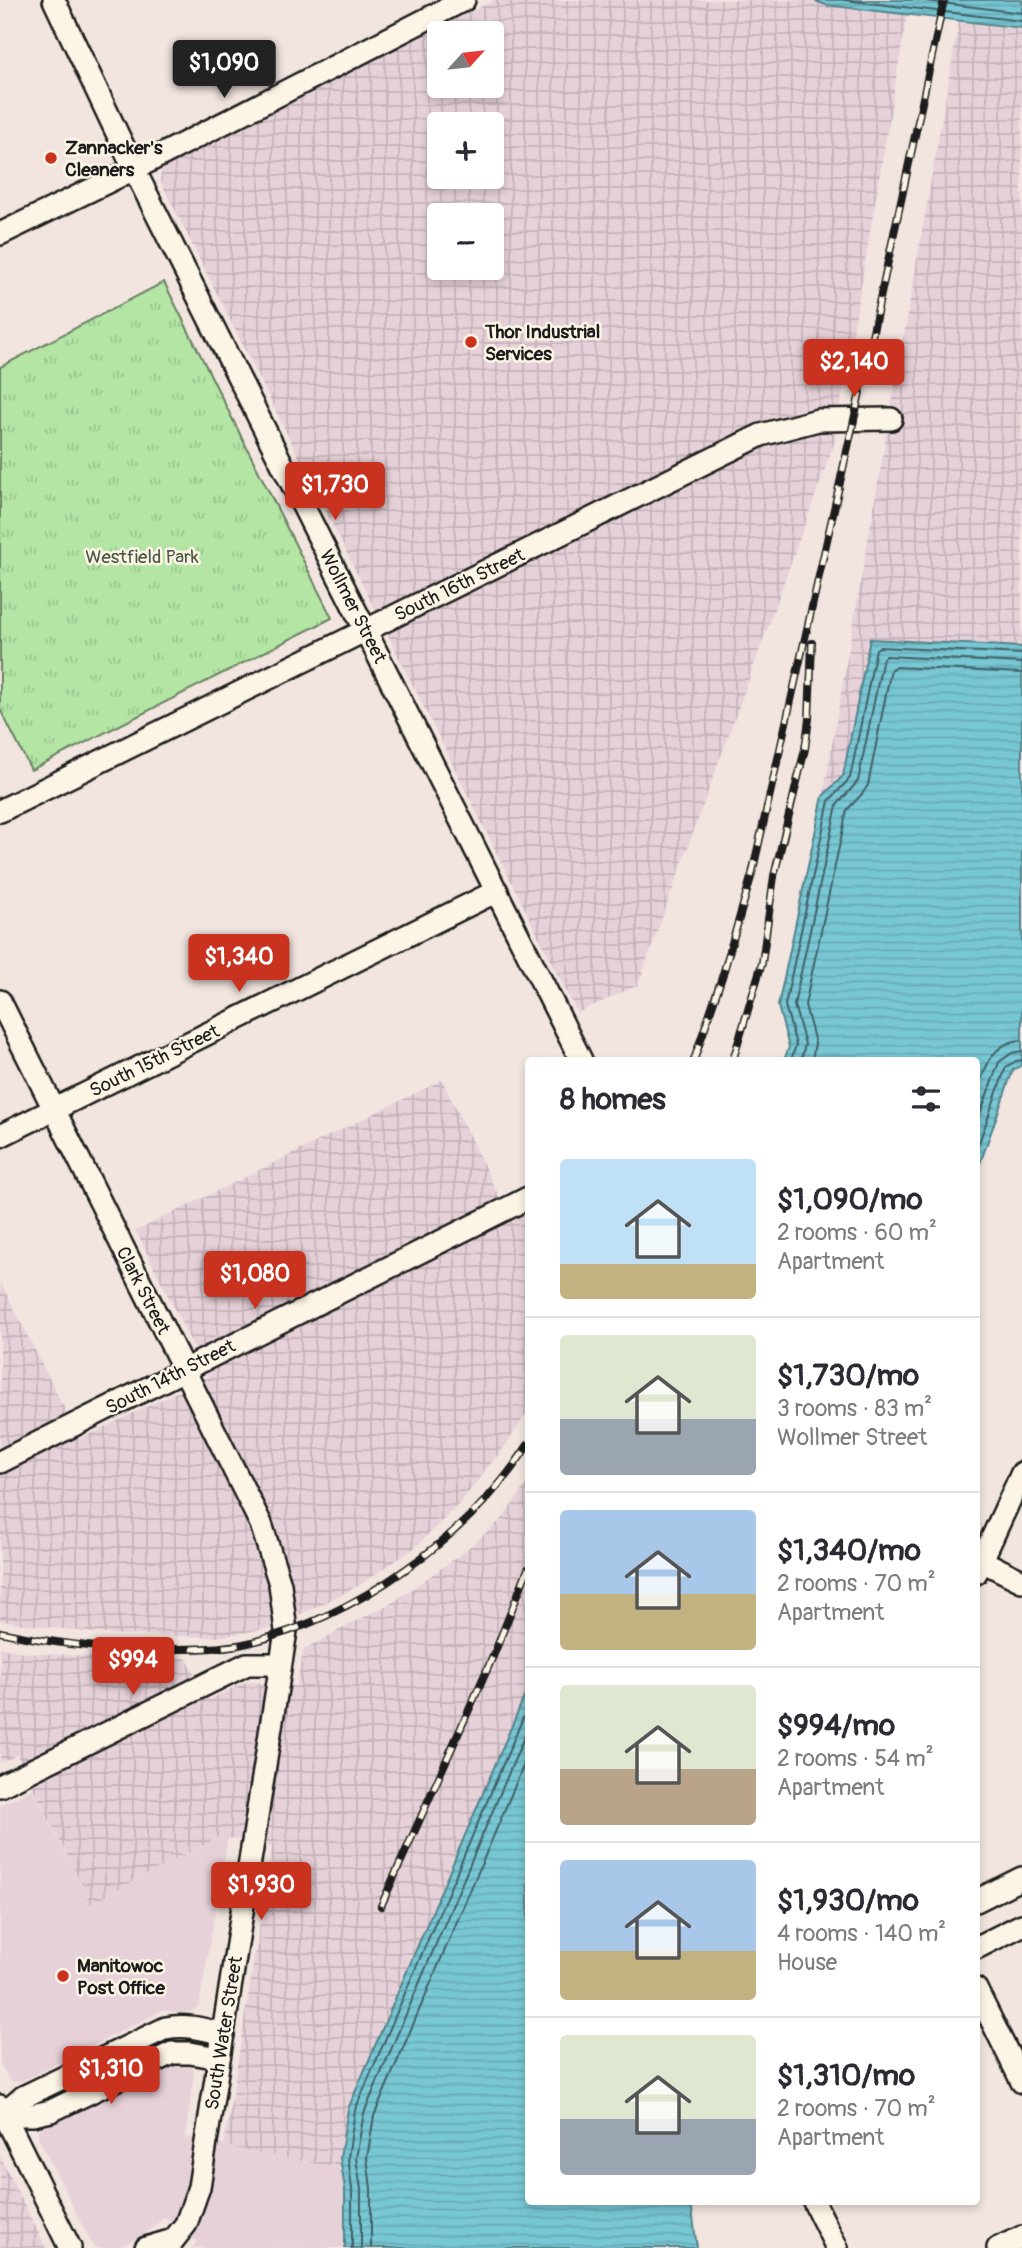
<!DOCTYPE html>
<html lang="en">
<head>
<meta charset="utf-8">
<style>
	body { margin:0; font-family:Pangolin,sans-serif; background:#f7f7f7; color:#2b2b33; height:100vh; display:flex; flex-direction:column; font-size:26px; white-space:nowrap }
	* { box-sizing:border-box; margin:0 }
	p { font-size:23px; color:#7c7c81 }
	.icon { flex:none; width:38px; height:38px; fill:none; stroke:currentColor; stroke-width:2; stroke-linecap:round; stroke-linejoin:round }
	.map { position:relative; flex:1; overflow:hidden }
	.panel { position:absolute; left:525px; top:1057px; width:455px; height:1148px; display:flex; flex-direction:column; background:#fff; border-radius:7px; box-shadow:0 4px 10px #0003 }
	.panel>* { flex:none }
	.needle { width:46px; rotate:63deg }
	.buttons { position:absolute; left:427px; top:21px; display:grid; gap:14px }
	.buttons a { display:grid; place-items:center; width:77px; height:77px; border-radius:7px; background:#fff; box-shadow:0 4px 10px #0003; font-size:35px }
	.price { position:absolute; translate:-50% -60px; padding:0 16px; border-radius:7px; background:#c8321e; color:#fff; font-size:23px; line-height:46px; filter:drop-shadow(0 2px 4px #0008) }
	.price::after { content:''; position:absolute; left:50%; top:42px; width:21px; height:16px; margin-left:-10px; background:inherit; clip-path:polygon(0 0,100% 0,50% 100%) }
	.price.current { background:#222; color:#fff }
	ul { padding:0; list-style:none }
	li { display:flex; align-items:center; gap:21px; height:175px; padding:0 35px }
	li+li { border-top:2px solid #e1e1e2 }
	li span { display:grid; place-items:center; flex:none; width:196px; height:140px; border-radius:7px; color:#555 }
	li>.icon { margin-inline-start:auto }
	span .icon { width:84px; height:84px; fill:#fffc; stroke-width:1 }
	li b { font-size:30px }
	h2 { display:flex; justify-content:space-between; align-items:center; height:84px; padding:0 35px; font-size:30px }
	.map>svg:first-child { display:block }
</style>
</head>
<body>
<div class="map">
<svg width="1022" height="2248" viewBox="0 0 1022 2248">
	<defs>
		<pattern id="industrial-grid" width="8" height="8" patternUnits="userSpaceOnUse" patternTransform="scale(1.75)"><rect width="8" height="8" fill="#e6d1d9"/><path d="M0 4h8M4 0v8" fill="none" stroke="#c5b3ba"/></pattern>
		<pattern id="park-tufts" width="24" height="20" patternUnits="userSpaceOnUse" patternTransform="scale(1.75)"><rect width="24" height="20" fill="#b4e5a5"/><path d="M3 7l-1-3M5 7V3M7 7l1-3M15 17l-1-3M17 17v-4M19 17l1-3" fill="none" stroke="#9ac48d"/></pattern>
		<pattern id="water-rules" width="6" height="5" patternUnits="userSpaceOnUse" patternTransform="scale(1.75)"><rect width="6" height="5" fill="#78c7d4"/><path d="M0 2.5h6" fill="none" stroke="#67aab5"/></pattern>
	</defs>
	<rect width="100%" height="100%" fill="#f2e5e0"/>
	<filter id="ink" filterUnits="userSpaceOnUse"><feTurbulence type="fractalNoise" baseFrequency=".0143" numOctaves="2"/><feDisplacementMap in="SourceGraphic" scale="14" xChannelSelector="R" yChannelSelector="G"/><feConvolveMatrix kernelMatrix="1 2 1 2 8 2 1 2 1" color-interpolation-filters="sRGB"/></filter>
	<g filter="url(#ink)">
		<g fill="#e6d1d9">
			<polygon points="33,1789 91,1904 220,1836 228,1837 199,2006 191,2012 180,2013 163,2010 20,2082 10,2081 0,2064 0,1805"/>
			<polygon points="189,2063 193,2069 194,2076 185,2137 342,2169 345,2189 345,2248 192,2248 197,2242 165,2217 143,2236 116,2248 96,2248 93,2246 38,2137 38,2130 167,2064"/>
		</g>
		<g fill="url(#industrial-grid)" fill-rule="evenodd">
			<path d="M495 0H813L826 5 907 15 834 444 638 985 577 1013 160 180 162 169 168 162ZM439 33H492V86H439ZM439 124H492V177H439ZM439 215H492V268H439Z"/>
			<polygon points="959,21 1022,28 1022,647 870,640 843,776 823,796"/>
			<polygon points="442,1080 511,1221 528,1213 528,1411 508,1442 460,1503 413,1549 360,1585 319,1606 266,1629 217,1637 103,1634 0,1621 0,1281 80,1439 208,1377 136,1231"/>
			<polygon points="528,1482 528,1688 348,2108 340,2158 342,2169 224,2146 272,1847 220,1836 91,1904 17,1755 0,1763 0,1648 31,1653 144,1660 186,1658 209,1700 243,1683 251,1682 296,1686 304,1649 395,1601 461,1554 502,1519"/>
			<polygon points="0,2156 46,2248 0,2248"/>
		</g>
		<polygon fill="url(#park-tufts)" stroke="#688060" stroke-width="2" points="164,282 332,618 31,770 0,709 0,367"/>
		<g fill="url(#water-rules)" stroke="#53838a" stroke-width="2">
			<polygon points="813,0 1022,0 1022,28 826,5"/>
			<polygon points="870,639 1022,647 1022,1065 1013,1070 977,1172 976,1060 784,1060 789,1047 778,1006 823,796 843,776"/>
			<polygon points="528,1688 528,2202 691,2202 697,2248 345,2248 345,2189 340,2158 348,2109"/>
		</g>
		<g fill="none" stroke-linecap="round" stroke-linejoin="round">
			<g stroke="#416066" stroke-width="2">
				<polyline points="844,0 1022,21"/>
				<polyline points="918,0 1022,13"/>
				<polyline points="791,1060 796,1045 785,1005 829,801 850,778 876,649 879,647 1022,654"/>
				<polyline points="801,1060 805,1044 794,1005 837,805 858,781 883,658 886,656 1022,663"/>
				<polyline points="812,1060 815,1043 805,1005 847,810 862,794 868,785 891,669 895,667 1022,673"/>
				<path d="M976 1094C985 1069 991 1042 1022 1040"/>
				<polyline points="976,1125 999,1062 1012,1053 1022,1051"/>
				<polyline points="976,1151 1006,1067 1016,1061 1022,1060"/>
				<polyline points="352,2248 352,2189 348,2158 355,2110 528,1706"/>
				<polyline points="361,2248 361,2189 356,2158 364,2113 528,1728"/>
				<polyline points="371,2248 371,2188 367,2158 374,2116 528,1755"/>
			</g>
			<g stroke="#1c1c1c" stroke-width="26">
				<g id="minor">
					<polyline points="54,0 134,169 581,1060"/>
					<polyline points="0,234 134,169 464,0"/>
					<polyline points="0,811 761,435 818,420 891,419"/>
					<polyline points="0,1001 261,1524 280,1584 286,1631 199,2187 186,2224 167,2248"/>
					<polyline points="0,1136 497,891"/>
					<polyline points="0,1462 528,1198"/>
					<polyline points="982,1561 1022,1581"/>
					<polyline points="976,1573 1022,1473"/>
					<polyline points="0,1786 247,1664 280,1664"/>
					<polyline points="976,1901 1022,1878"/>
					<polyline points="976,1948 1022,1925"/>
					<polyline points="976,1989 1022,2082"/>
					<polyline points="0,2106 70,2248"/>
					<polyline points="4,2115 33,2115 51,2111 172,2053 190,2053 219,2058"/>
					<path d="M0 2117 23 2097 166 2028C187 2024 203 2029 223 2034"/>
					<polyline points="814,2202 837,2248"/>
					<polyline points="146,2248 173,2240"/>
					<polyline points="998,2248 1022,2237"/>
				</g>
			</g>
			<use href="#minor" stroke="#fcf5e5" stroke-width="21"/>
			<g stroke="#1c1c1c" stroke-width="8">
				<g id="rail">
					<polyline points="694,1060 723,974 752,874 854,420 944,0"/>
					<polyline points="733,1060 762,963 774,876 805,749 809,719 812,643"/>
					<path d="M0 1632C62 1645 116 1651 179 1649 202 1649 226 1648 248 1643 355 1618 469 1537 528 1445"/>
					<polyline points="381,1906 494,1654 528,1569"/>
				</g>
			</g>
			<use href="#rail" stroke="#fcf5e5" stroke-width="5" stroke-dasharray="16" stroke-linecap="butt"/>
		</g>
	</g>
	<g fill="#c8321e" stroke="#fcf5e5" stroke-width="2.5">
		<circle cx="51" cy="158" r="7"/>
		<circle cx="471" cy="342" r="7"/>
		<circle cx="63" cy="1976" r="7"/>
	</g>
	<g text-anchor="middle" stroke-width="5" stroke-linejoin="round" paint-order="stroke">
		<g font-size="19" font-weight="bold" fill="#1c1c1c" stroke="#fcf5e5" text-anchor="start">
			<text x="65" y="154">Zannacker's<tspan x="65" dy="22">Cleaners</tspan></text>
			<text x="485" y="338">Thor Industrial<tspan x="485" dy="22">Services</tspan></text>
			<text x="77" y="1972">Manitowoc<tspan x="77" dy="22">Post Office</tspan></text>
		</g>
		<g font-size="19" fill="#4a5845" stroke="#fcf5e5">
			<text x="142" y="563">Westfield Park</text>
		</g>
		<g font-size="19" fill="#1c1c1c" stroke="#fcf5e5">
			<text transform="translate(459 584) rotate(-26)" y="7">South 16th Street</text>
			<text transform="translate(354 606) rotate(63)" y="7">Wollmer Street</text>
			<text transform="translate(154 1060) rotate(-26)" y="7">South 15th Street</text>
			<text transform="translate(144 1290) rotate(63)" y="7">Clark Street</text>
			<text transform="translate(170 1376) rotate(-27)" y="7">South 14th Street</text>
			<text transform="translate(223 2033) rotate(-81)" y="7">South Water Street</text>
		</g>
	</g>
</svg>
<div class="buttons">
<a><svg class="needle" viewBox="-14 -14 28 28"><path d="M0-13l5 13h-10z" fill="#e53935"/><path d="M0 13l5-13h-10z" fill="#7c7c81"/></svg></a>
<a>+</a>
<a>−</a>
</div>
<b class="price current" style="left:224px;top:100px">$1,090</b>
<b class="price" style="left:854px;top:399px">$2,140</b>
<b class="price" style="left:335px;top:522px">$1,730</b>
<b class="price" style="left:239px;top:994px">$1,340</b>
<b class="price" style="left:255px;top:1311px">$1,080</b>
<b class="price" style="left:133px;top:1697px">$994</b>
<b class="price" style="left:261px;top:1922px">$1,930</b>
<b class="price" style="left:111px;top:2106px">$1,310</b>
<section class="panel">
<h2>8 homes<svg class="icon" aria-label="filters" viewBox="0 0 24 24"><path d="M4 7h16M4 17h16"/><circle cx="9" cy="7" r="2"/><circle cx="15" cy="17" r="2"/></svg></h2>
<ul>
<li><span style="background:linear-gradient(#bfe0f5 75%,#c2b280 0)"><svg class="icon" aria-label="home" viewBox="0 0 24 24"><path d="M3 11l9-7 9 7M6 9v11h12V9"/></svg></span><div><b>$1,090/mo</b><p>2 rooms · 60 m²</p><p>Apartment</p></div></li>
<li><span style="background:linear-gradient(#dfe7d0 60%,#9aa5b1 0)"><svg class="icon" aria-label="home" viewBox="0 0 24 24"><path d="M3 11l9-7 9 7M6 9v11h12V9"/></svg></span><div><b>$1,730/mo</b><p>3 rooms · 83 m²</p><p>Wollmer Street</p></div></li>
<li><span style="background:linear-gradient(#a9c7e8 60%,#c2b280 0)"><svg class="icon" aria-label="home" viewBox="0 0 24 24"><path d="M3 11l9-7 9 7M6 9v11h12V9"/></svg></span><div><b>$1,340/mo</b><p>2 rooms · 70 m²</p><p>Apartment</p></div></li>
<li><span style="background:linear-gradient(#dfe7d0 60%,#b9a48a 0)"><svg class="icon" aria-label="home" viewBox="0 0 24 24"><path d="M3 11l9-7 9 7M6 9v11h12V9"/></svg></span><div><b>$994/mo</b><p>2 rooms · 54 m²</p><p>Apartment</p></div></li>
<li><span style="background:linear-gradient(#a9c7e8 65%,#c2b280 0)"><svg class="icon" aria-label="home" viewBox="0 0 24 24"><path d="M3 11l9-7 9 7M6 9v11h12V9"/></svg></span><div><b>$1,930/mo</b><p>4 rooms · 140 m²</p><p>House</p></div></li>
<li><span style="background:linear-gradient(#dfe7d0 60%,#9aa5b1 0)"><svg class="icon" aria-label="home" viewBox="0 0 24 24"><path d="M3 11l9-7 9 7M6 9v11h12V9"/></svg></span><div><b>$1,310/mo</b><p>2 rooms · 70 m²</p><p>Apartment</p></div></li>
</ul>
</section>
</div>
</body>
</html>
